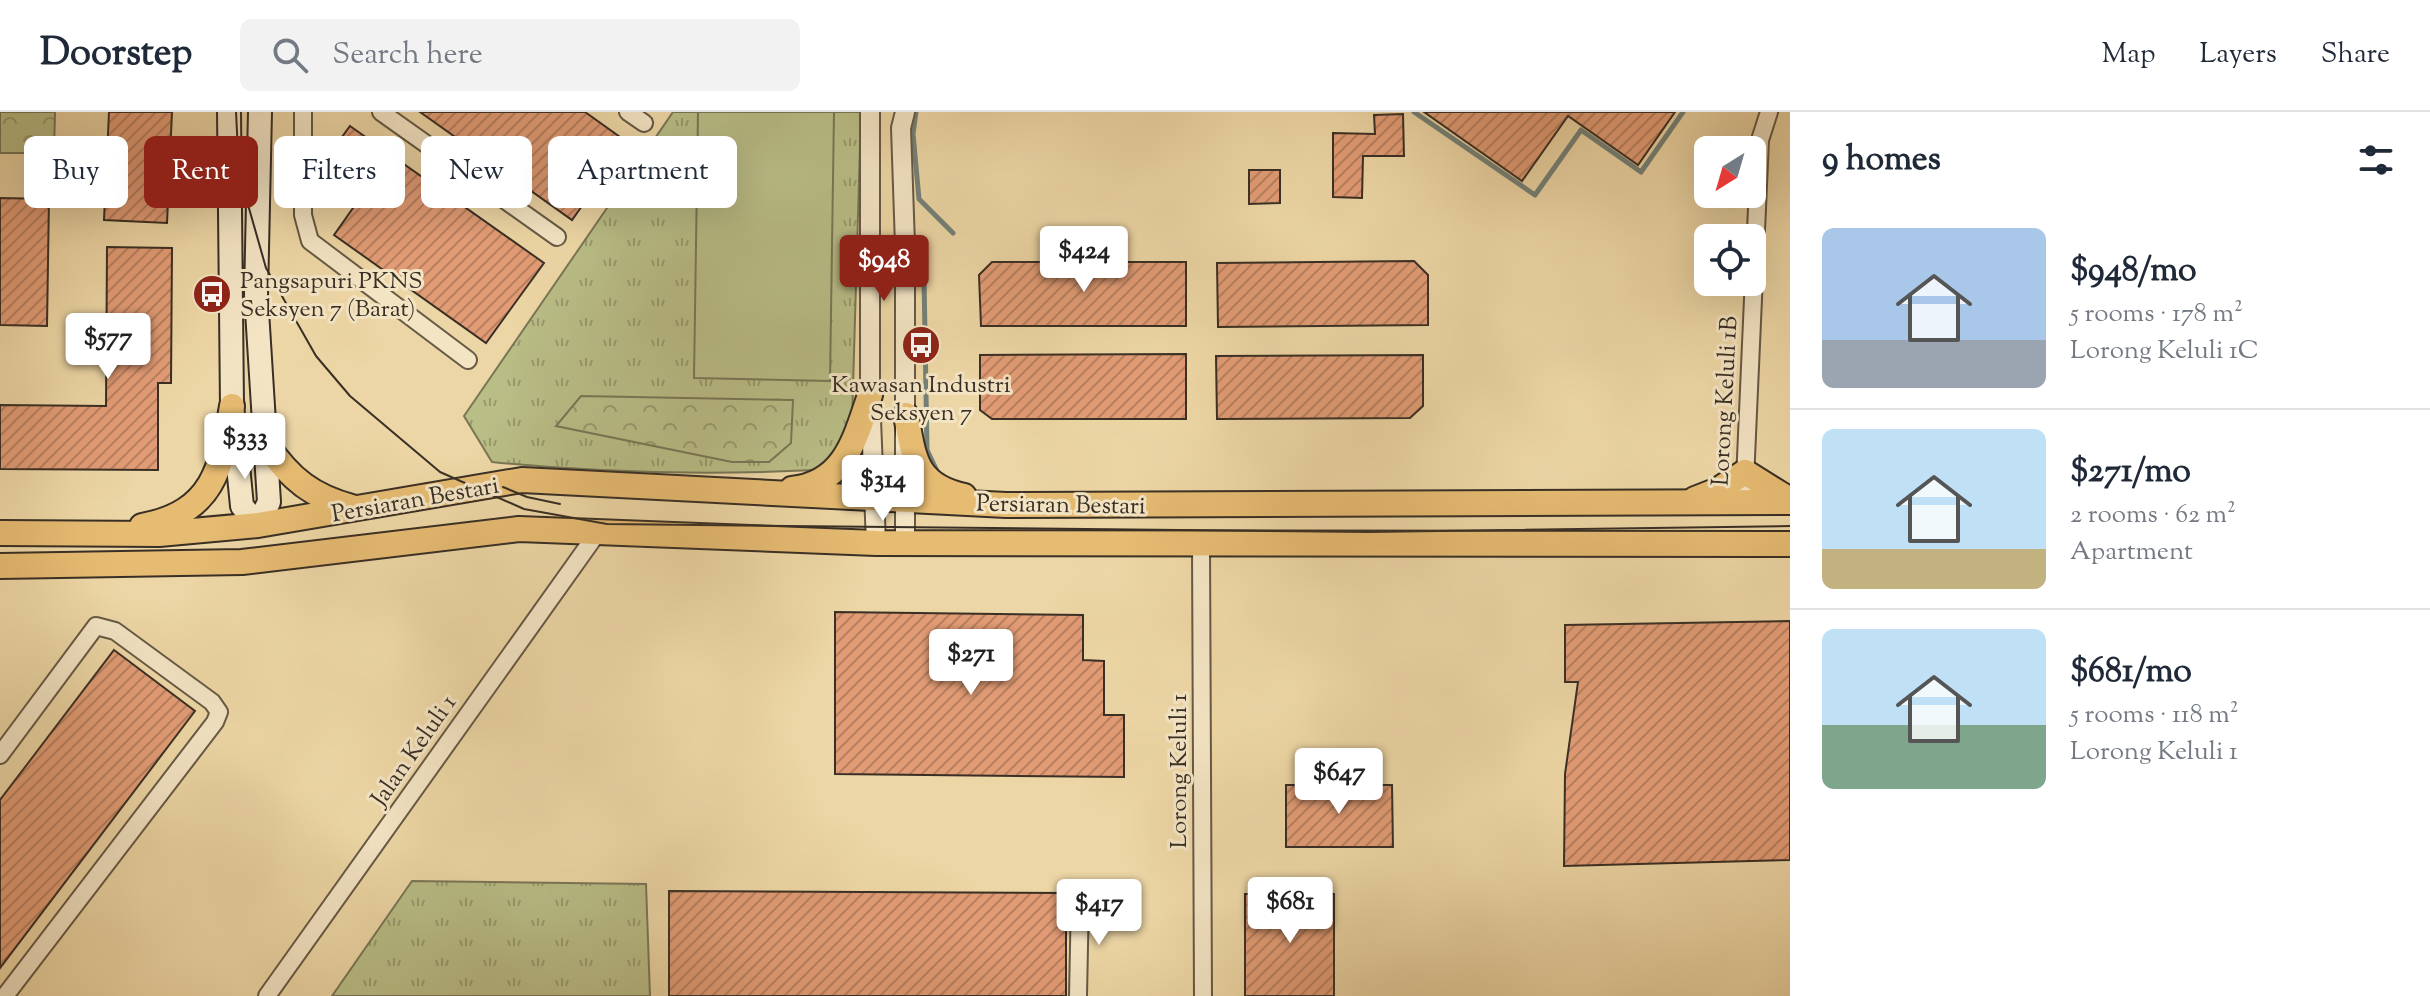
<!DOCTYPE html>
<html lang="en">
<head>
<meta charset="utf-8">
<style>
	body { margin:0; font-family:"Sorts Mill Goudy",serif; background:#f2f2f3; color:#1f2937; height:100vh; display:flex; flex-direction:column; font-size:30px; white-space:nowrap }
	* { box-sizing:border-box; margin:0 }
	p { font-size:26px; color:#747a83 }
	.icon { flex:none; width:44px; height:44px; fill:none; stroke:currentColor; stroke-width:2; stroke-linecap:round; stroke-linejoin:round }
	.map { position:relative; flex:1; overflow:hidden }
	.details { display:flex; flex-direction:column; background:#fff; width:640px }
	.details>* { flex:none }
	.top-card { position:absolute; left:24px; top:24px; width:760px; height:72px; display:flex; gap:16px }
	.needle { width:52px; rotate:217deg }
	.tools { position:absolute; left:1694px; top:24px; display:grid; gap:16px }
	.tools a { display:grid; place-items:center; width:72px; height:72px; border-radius:12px; background:#fff; box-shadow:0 8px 32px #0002; font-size:40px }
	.price { position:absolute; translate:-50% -68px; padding:0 18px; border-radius:8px; background:#fff; color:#222; font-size:26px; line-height:52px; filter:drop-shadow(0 2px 4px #0008) }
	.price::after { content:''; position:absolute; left:50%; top:48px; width:24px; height:18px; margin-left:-12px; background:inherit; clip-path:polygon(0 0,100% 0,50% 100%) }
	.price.active { background:#8f2418; color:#fff }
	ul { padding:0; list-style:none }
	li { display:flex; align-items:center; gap:24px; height:200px; padding:0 32px }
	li+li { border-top:2px solid #e0e1e3 }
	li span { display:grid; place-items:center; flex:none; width:224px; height:160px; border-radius:12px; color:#555 }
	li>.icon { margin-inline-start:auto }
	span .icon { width:96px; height:96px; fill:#fffc; stroke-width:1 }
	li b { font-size:34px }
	h2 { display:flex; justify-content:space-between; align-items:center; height:96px; padding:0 32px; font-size:34px }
	.pill { padding:0 28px; border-radius:12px; background:#fff; box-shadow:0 8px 32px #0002; font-size:28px; line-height:72px }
	.pill.active { background:#8f2418; color:#fff }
	header { display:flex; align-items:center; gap:48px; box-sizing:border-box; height:112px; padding:0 40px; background:#fff; border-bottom:2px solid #e0e1e3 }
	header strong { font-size:38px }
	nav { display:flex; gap:44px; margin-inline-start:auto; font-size:28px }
	.search { width:560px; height:72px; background:#f2f2f3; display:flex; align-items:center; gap:20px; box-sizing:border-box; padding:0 28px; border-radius:12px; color:#747a83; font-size:30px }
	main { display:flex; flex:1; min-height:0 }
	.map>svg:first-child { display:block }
</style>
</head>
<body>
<header>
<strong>Doorstep</strong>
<div class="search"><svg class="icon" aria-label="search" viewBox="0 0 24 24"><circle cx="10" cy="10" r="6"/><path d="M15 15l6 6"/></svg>Search here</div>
<nav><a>Map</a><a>Layers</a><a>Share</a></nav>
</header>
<main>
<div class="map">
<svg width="1790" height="884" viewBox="0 0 1790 884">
	<defs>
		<pattern id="grass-tufts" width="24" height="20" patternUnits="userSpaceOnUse" patternTransform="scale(2)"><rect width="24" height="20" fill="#b9bd86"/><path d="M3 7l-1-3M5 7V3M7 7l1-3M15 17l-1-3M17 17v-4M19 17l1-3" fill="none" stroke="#979a6d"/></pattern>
		<pattern id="park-crowns" width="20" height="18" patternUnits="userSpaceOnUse" patternTransform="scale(2)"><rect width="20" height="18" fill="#b9bd86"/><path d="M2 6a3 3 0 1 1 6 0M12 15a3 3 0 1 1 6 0" fill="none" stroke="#979a6d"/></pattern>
		<pattern id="building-hatch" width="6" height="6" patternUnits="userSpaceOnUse" patternTransform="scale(2)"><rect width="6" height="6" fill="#e29c75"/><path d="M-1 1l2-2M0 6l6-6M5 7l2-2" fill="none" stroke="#b88060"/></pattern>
	</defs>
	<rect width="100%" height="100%" fill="#edd6a5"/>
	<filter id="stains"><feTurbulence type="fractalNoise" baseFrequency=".0025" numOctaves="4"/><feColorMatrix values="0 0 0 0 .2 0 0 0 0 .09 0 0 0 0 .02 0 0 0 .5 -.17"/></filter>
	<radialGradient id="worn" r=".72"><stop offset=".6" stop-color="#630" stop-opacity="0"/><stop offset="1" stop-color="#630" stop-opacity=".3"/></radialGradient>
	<g fill="url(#grass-tufts)" stroke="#797656" stroke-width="2">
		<path d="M673 0H861L852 310 833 344 816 358C709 363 599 361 492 350L464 304Z"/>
		<polygon points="412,769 646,772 650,884 332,884"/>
	</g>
	<g fill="url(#park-crowns)" stroke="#797656" stroke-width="2">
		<polygon points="0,0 55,0 54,41 0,41"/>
		<polygon points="581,284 793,288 791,331 769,350 732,350 556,314"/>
	</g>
	<polygon fill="#b9bd86" stroke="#797656" stroke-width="2" points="698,0 834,0 830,269 694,266"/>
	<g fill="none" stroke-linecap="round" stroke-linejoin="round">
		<g stroke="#748178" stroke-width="5">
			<polyline points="916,0 913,22 919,87 953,121"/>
			<polyline points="1414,0 1535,83 1581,18 1641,60 1683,0"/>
			<polyline points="924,166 927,338 938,361"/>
		</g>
	</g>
	<g fill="url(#building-hatch)" stroke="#392f25" stroke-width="2">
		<polygon points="109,0 172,0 167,111 104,108"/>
		<polygon points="420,0 585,0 627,30 572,108"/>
		<polygon points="1424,0 1675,0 1638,53 1568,4 1522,69"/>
		<polygon points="1403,2 1404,44 1363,44 1362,86 1333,85 1333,21 1375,22 1374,3"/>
		<polygon points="350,14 544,151 486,231 334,123 365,79 324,50"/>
		<polygon points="1249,58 1280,58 1280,91 1249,92"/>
		<polygon points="0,86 49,87 47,214 0,213"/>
		<polygon points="107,135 172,136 171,271 158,271 158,358 0,357 0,293 106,294"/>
		<polygon points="1414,149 1428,163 1428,213 1218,215 1217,151"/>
		<polygon points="992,150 1186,150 1186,214 981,214 979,163"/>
		<polygon points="1186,242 1186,307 992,307 980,298 980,243"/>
		<polygon points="1423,243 1423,294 1410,306 1217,307 1216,244"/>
		<polygon points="835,500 1083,503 1083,548 1104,549 1104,603 1124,603 1124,665 835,662"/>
		<polygon points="1790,509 1790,748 1564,754 1565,662 1578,570 1565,570 1565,513"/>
		<polygon points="114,538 195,599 0,856 0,688"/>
		<polygon points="1286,673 1392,673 1393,735 1286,735"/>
		<polygon points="669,779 1066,781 1066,884 669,884"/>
		<rect x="1245" y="782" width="89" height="102"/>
	</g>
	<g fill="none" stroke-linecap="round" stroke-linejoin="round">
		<g stroke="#665945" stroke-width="20">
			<g id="minor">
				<polyline points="303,0 303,103 310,129 468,248"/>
				<polyline points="381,0 557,125"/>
				<polyline points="628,0 644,11"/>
				<polyline points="1744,391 1760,28 1769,0"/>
				<polyline points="1201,433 1203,884"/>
				<polyline points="0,643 96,514 115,519 212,590 219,600 215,610 5,884"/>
				<polyline points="267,884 598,420"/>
				<polyline points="1078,884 1080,785"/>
			</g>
		</g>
		<g stroke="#665945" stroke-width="22">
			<g id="tertiary">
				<polyline points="870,0 870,283 876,431"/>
				<polyline points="905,431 905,133 901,16 905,0"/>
			</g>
		</g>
		<g stroke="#392f25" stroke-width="26">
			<polyline id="secondary" points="229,0 232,294 242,394 258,413 269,390 256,183 260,0"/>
		</g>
		<g stroke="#392f25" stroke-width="28">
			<g id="primary">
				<path d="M906 303C914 346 915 373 964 384"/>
				<path d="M267 333C290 367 313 385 352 395"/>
				<path d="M792 377C845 371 855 327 870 283"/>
				<polyline points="1695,387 1718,378 1745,360 1790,388"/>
				<path d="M142 414C213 401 222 356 232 294"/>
				<polyline points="0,421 159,422 258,413 522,368 1006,393 1790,390"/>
				<polyline points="0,454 242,450 519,417 876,431 1790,432"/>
			</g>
		</g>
		<use href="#minor" stroke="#f3e4c4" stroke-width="16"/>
		<use href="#tertiary" stroke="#f3e4c4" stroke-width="18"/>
		<use href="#secondary" stroke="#f3e4c4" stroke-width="22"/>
		<use href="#primary" stroke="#e6bb72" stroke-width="24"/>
		<g stroke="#392f25" stroke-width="2">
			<polyline points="236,0 239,61 266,156 316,244 350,284 440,360 524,397 607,412 1369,420 1790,414"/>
			<polyline points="503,375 527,385 560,392"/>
		</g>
	</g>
	<defs>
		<g id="bus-disc" transform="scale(2)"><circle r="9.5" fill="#8f2418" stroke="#f3e4c4"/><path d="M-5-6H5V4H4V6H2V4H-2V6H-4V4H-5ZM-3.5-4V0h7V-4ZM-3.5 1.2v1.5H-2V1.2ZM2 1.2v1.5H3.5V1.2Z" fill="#fff"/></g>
	</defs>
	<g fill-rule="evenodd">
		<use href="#bus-disc" x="212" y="182"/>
		<use href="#bus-disc" x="921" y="233"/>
	</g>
	<g text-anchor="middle" stroke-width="6" stroke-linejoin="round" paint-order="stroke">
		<g font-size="24" fill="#392f25" stroke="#f3e4c4" text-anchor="start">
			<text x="240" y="176">Pangsapuri PKNS<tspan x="240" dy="28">Seksyen 7 (Barat)</tspan></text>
			<text x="921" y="280" text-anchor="middle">Kawasan Industri<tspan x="921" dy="28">Seksyen 7</tspan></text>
		</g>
		<g font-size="24" fill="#392f25" stroke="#f3e4c4">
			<text transform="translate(1724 289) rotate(-87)" y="8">Lorong Keluli 1B</text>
			<text transform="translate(415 387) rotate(-10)" y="8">Persiaran Bestari</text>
			<text transform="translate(1061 392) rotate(1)" y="8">Persiaran Bestari</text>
			<text transform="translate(413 638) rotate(-55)" y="8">Jalan Keluli 1</text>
			<text transform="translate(1178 659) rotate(-90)" y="8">Lorong Keluli 1</text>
		</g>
	</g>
	<rect width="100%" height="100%" filter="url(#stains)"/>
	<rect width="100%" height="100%" fill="url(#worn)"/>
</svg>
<div class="tools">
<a><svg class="needle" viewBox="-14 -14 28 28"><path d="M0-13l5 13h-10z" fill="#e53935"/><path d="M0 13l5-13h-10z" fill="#747a83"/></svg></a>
<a><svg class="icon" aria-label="locate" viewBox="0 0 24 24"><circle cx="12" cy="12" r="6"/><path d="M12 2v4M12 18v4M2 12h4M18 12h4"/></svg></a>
</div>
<b class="price" style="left:1084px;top:182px">$424</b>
<b class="price active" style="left:884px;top:191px">$948</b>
<b class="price" style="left:108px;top:269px">$577</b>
<b class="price" style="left:245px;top:369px">$333</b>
<b class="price" style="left:883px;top:411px">$314</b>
<b class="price" style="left:971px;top:585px">$271</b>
<b class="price" style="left:1339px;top:704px">$647</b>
<b class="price" style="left:1290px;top:833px">$681</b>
<b class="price" style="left:1099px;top:835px">$417</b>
<div class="top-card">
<a class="pill">Buy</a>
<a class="pill active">Rent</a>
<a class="pill">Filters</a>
<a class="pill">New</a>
<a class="pill">Apartment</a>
</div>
</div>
<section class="details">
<h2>9 homes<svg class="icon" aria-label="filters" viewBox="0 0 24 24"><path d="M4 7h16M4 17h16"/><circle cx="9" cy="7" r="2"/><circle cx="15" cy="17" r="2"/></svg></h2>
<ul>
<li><span style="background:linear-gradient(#a9c7e8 70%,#9aa5b1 0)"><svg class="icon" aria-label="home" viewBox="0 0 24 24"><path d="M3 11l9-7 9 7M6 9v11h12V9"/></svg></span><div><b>$948/mo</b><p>5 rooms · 178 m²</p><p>Lorong Keluli 1C</p></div></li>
<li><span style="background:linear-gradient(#bfe0f5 75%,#c2b280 0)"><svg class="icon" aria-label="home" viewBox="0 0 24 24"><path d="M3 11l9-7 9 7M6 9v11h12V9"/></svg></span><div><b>$271/mo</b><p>2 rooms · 62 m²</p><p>Apartment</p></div></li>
<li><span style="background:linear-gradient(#bfe0f5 60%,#7fa58c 0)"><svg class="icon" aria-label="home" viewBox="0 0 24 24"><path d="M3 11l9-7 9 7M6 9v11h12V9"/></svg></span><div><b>$681/mo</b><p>5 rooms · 118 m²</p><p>Lorong Keluli 1</p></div></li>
</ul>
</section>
</main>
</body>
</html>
